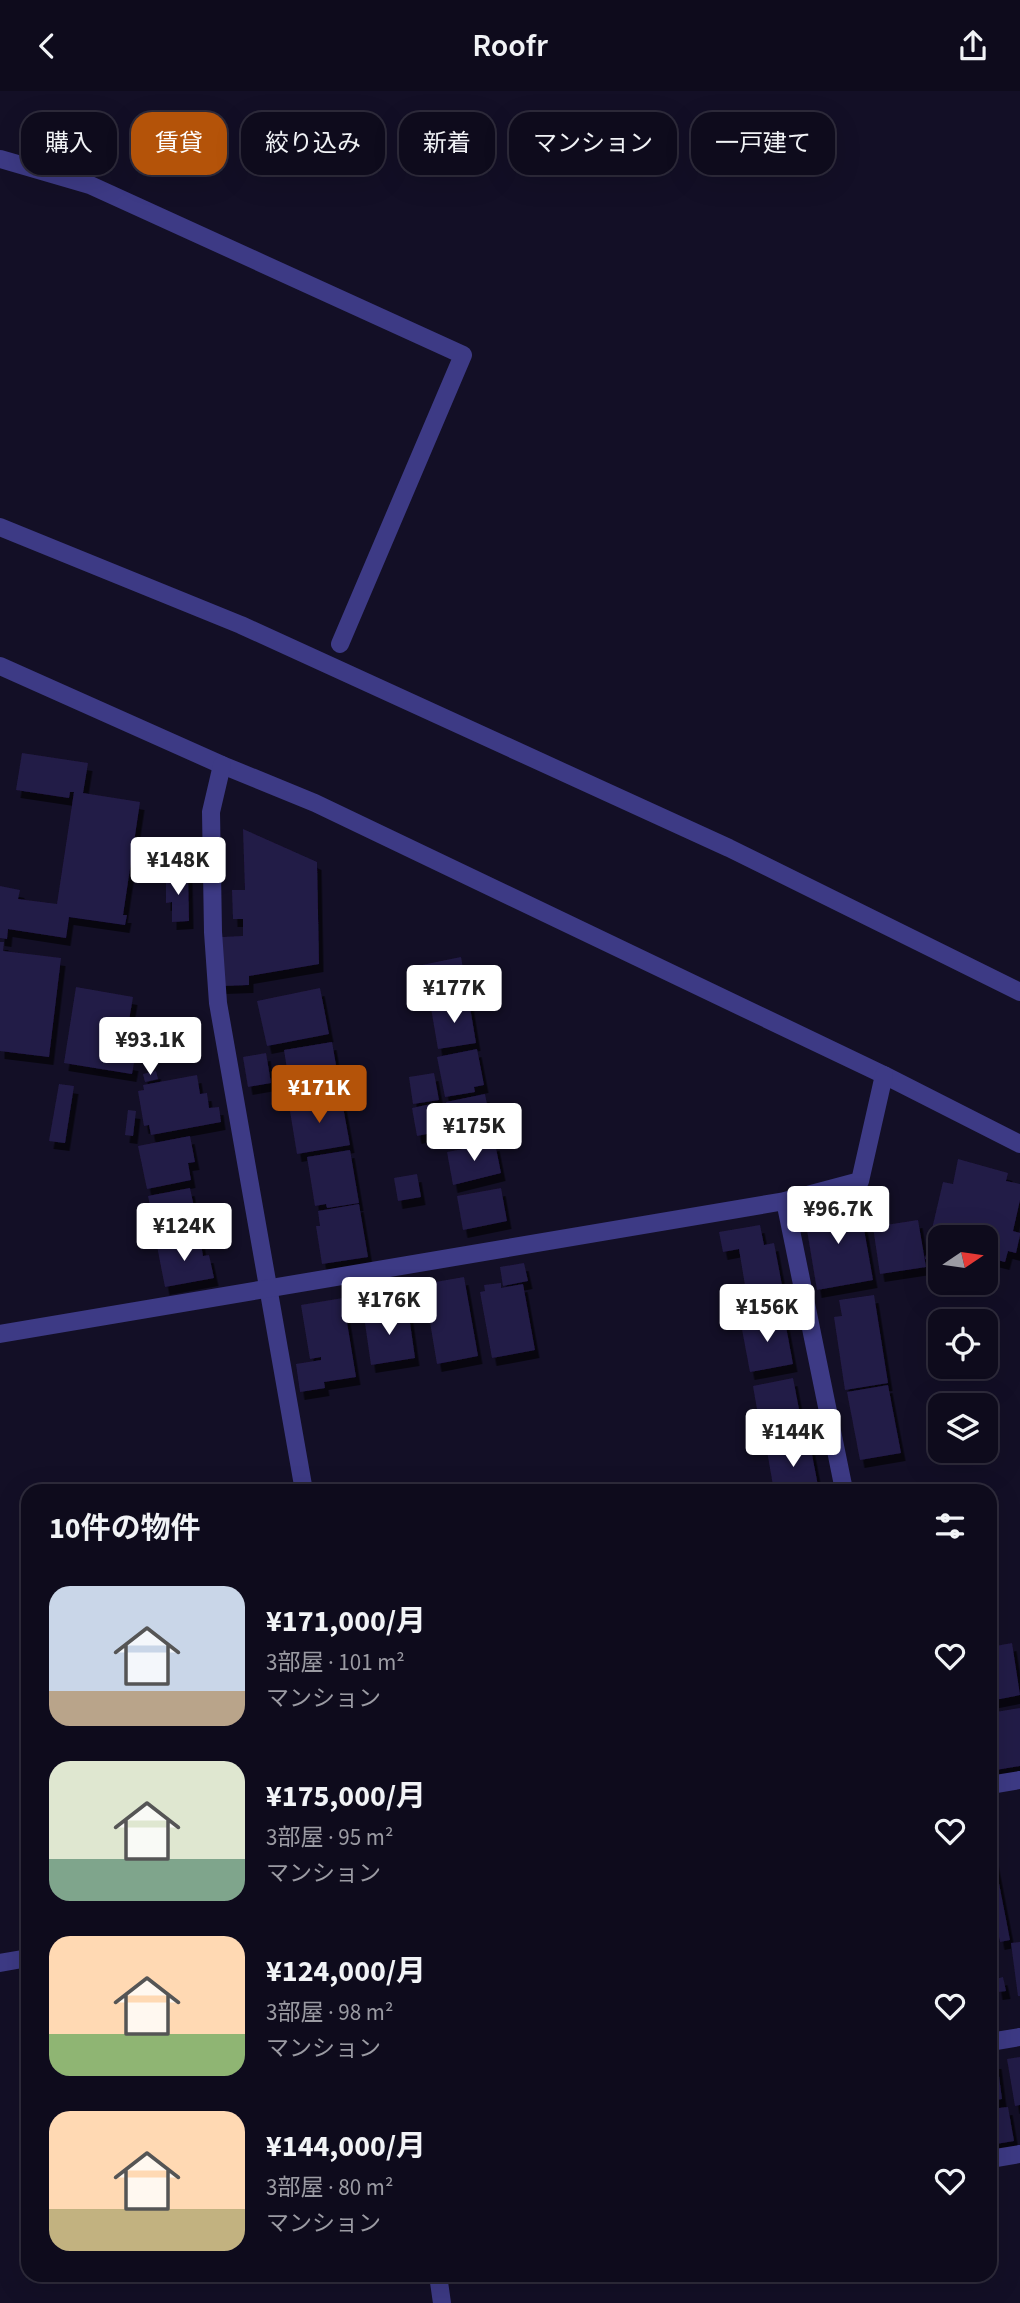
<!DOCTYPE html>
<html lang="ja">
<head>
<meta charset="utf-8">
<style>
	body { margin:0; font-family:"Source Sans 3","Noto Sans JP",sans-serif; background:#171425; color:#f1f3f6; height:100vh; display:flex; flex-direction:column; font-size:26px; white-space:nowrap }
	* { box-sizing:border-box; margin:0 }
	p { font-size:23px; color:#9b9ba3 }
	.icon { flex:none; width:38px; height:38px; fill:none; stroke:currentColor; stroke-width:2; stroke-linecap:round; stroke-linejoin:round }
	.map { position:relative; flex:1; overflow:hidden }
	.panel { position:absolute; left:21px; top:1393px; width:976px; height:798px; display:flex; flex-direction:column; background:#0e0b1c; border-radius:21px; box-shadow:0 7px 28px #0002,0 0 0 2px #2e2b3b }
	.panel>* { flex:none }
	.guide { position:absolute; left:21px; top:21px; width:978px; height:63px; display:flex; gap:14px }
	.needle { width:46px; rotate:77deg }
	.buttons { position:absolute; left:928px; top:1134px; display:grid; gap:14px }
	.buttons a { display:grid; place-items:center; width:70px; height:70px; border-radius:14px; background:#0e0b1c; box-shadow:0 7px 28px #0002,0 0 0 2px #2e2b3b; font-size:35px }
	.price { position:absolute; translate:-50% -60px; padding:0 16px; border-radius:7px; background:#fff; color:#222; font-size:23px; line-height:46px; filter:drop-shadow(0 2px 4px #0008) }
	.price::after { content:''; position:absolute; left:50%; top:42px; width:21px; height:16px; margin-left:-10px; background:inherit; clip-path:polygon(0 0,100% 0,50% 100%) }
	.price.on { background:#b45309; color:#fff }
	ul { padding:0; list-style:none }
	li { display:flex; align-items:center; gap:21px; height:175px; padding:0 28px }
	li span { display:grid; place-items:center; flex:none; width:196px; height:140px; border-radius:21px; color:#555 }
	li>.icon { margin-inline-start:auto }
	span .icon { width:84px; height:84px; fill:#fffc; stroke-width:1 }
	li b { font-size:30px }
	h2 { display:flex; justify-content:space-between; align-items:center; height:84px; padding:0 28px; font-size:30px }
	.pill { padding:0 24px; border-radius:21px; background:#0e0b1c; box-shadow:0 7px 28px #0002,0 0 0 2px #2e2b3b; font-size:24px; line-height:63px }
	.pill.on { background:#b45309; color:#fff }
	header { display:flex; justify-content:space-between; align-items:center; height:91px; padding:0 28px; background:#0e0b1c; font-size:32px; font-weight:600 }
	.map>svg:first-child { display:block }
</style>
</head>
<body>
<header><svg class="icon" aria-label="back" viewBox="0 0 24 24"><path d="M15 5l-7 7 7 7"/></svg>Roofr<svg class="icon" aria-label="share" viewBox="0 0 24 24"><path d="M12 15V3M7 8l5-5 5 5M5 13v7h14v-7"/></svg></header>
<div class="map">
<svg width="1020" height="2212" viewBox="0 0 1020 2212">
	<defs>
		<filter id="shadow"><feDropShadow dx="4.5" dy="8" stdDeviation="0" flood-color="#0009"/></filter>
	</defs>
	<rect width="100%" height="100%" fill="#130f26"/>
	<g fill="#241b47" filter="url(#shadow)">
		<polygon points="22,662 88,672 83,702 140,711 123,824 127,824 125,834 69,826 66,847 8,838 7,848 0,847 0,795 20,799 18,808 57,813 74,701 70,701 69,707 16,699"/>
		<polygon points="243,738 317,771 319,873 249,885 249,894 221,895 222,846 243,845 243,828 233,828 232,799 245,799"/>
		<polygon points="166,784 188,784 189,830 172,831 172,811 166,812"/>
		<polygon points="0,851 4,851 3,860 61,867 49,966 0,960"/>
		<polygon points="461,866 467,901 459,903 460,908 429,914 422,874"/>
		<polygon points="76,896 133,906 122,970 134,972 132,983 64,972"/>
		<polygon points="320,897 329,943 267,955 257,910"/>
		<polygon points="469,910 476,952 438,958 431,917"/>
		<polygon points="332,951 340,997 301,1004 299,995 290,997 284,959"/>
		<polygon points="477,958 484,994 474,996 475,1001 445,1006 437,966"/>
		<polygon points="266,962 271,992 248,996 243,966"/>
		<polygon points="156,980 158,988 145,991 143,983"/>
		<polygon points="434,982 439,1009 413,1013 409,986"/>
		<polygon points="197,984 200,1003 207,1002 209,1017 219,1016 221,1031 151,1044 149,1034 144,1035 138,1000 144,999 143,994"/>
		<polygon points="59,993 74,995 65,1052 49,1050"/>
		<polygon points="485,1003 493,1044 454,1052 446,1011"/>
		<polygon points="341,1005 350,1054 297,1063 289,1014"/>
		<polygon points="436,1012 441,1040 417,1045 412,1017"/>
		<polygon points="128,1019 136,1020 133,1045 125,1044"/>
		<polygon points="190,1045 195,1071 188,1072 191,1089 147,1098 138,1055"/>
		<polygon points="495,1052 501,1082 453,1094 447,1061"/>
		<polygon points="350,1059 359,1112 327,1117 326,1113 315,1115 307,1066"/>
		<polygon points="958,1068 1008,1082 1006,1090 1020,1093 1020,1109 1013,1140 1020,1142 1020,1144 1016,1162 1008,1160 1005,1171 985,1166 985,1146 940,1146 940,1172 925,1168 943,1091 953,1093"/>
		<polygon points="417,1083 421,1106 398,1110 394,1087"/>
		<polygon points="190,1097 194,1116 200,1115 204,1138 157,1147 148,1105"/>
		<polygon points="501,1097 507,1130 463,1139 457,1105"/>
		<polygon points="859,1110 873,1189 817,1199 804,1121"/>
		<polygon points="359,1113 368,1166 322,1173 316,1135 320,1135 318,1120"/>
		<polygon points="918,1129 926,1176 880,1183 873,1136"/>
		<polygon points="760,1134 764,1154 774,1152 784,1205 748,1212 739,1158 723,1161 719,1141"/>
		<polygon points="200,1147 203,1165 209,1164 214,1187 165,1196 157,1155"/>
		<polygon points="524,1172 528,1190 503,1195 500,1176"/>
		<polygon points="464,1186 478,1265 437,1273 428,1219 412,1222 407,1196"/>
		<polygon points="501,1192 501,1197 523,1193 535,1259 492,1267 480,1201 485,1200 484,1194"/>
		<polygon points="874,1204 888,1292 845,1299 834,1226 842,1225 839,1209"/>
		<polygon points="343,1207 356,1286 324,1291 325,1297 300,1301 296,1273 321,1269 321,1266 310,1268 301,1214"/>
		<polygon points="408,1218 415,1267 371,1274 364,1225"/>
		<polygon points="784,1225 793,1273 750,1281 741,1233"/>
		<polygon points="793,1287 803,1339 762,1347 753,1295"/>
		<polygon points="888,1294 901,1362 860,1369 847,1301"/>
		<polygon points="810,1353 819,1400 774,1400 767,1360"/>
		<polygon points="1012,1552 1020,1604 990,1610 990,1556"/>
		<polygon points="1020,1617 1020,1675 990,1680 990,1622"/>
		<polygon points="990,1746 1010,1849 1000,1851 990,1796"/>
		<polygon points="994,1831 996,1842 990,1843 990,1832"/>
		<polygon points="1020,1851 1020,1905 1018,1905 1011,1852"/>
		<polygon points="1003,1886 1006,1900 998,1901 996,1888"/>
		<polygon points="1020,1966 1020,2014 1015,2015 1007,1968"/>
		<polygon points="990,1970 997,1970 1002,2008 990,2010"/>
		<polygon points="1008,2016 1014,2050 990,2054 990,2018"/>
	</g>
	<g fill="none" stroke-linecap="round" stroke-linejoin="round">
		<g stroke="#3d3a85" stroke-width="18">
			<polyline points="0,68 90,94 463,264 340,553"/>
			<polyline points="0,436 241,534 729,757 1020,901"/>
			<polyline points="0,575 222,674 315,712 884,984 1020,1053"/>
			<polyline points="222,674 211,721 213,841 218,912 304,1400"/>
			<polyline points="785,1110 843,1394"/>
			<polyline points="0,1243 785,1110 860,1090 884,984"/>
			<polyline points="990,1694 1020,1689"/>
			<polyline points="0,1872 28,1867"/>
			<polyline points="990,1951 1020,1946"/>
			<polyline points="990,2068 1020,2063"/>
			<polyline points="438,2184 442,2212"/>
		</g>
	</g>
</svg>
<div class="buttons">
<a><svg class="needle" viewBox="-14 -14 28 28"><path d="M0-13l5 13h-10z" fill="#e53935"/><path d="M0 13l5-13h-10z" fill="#9b9ba3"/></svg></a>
<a><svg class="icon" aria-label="locate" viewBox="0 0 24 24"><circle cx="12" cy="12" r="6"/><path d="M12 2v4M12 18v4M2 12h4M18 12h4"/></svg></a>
<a><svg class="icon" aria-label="layers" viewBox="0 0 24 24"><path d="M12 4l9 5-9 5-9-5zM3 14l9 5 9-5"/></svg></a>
</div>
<b class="price" style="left:178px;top:806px">¥148K</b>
<b class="price" style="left:454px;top:934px">¥177K</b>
<b class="price" style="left:150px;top:986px">¥93.1K</b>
<b class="price on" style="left:319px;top:1034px">¥171K</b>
<b class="price" style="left:474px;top:1072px">¥175K</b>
<b class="price" style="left:838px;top:1155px">¥96.7K</b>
<b class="price" style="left:184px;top:1172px">¥124K</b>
<b class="price" style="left:389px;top:1246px">¥176K</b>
<b class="price" style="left:767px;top:1253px">¥156K</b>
<b class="price" style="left:793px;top:1378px">¥144K</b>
<div class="guide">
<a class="pill">購入</a>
<a class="pill on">賃貸</a>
<a class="pill">絞り込み</a>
<a class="pill">新着</a>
<a class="pill">マンション</a>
<a class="pill">一戸建て</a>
</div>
<section class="panel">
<h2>10件の物件<svg class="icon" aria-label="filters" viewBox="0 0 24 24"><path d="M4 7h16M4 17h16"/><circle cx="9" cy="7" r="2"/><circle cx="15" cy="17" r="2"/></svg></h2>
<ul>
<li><span style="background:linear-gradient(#c9d6e8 75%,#b9a48a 0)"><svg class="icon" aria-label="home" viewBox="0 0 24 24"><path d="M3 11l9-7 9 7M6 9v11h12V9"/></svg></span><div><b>¥171,000/月</b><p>3部屋 · 101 m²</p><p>マンション</p></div><svg class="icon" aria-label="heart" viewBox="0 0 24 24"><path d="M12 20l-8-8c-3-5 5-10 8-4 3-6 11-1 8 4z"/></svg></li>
<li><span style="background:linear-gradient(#dfe7d0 70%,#7fa58c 0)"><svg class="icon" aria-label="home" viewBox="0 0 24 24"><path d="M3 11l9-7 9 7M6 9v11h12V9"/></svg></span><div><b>¥175,000/月</b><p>3部屋 · 95 m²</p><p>マンション</p></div><svg class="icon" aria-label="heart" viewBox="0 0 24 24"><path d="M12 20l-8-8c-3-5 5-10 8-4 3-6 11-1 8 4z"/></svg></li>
<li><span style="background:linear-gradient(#ffd9b3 70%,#8fb573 0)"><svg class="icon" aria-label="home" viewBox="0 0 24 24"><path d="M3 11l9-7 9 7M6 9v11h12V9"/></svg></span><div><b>¥124,000/月</b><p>3部屋 · 98 m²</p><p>マンション</p></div><svg class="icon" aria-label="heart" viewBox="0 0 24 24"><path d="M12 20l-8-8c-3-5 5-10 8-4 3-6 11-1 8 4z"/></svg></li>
<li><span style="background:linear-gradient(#ffd9b3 70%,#c2b280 0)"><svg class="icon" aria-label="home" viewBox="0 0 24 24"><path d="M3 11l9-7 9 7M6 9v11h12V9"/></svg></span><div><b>¥144,000/月</b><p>3部屋 · 80 m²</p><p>マンション</p></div><svg class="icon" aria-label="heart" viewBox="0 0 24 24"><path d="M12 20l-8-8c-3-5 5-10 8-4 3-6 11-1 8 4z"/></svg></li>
</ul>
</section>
</div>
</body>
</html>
